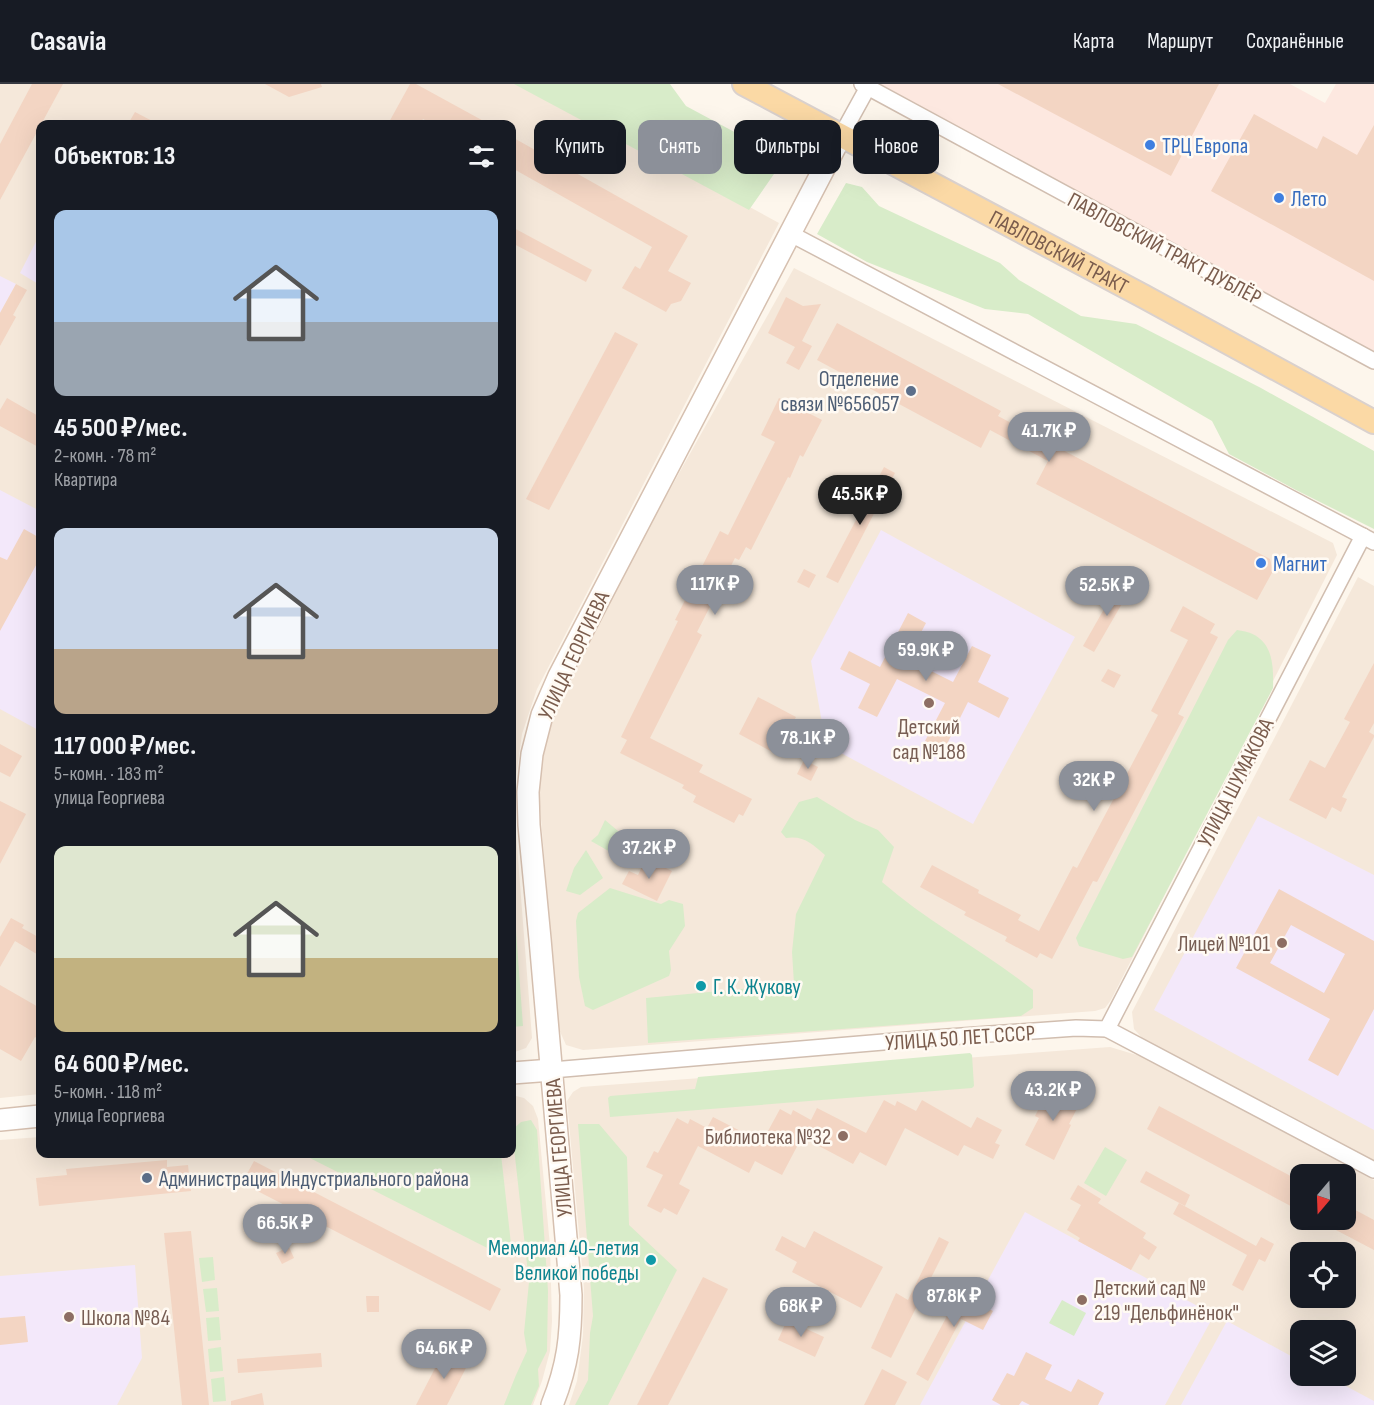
<!DOCTYPE html>
<html lang="ru">
<head>
<meta charset="utf-8">
<style>
	body { margin:0; font-family:"Sofia Sans Condensed",sans-serif; background:#20242c; color:#f1f3f6; height:100vh; display:flex; flex-direction:column; font-size:22px; white-space:nowrap }
	* { box-sizing:border-box; margin:0 }
	p { font-size:20px; color:#9ea1a6 }
	.icon { flex:none; width:33px; height:33px; fill:none; stroke:currentColor; stroke-width:2; stroke-linecap:round; stroke-linejoin:round }
	.map { position:relative; flex:1; overflow:hidden }
	.details { position:absolute; left:36px; top:36px; width:480px; height:1038px; display:flex; flex-direction:column; background:#171b24; border-radius:12px; box-shadow:0 6px 24px #0002 }
	.details>* { flex:none }
	.banner { position:absolute; left:534px; top:36px; width:570px; height:54px; display:flex; gap:12px }
	.needle { width:39px; rotate:199deg }
	.fabs { position:absolute; left:1290px; top:1080px; display:grid; gap:12px }
	.fabs a { display:grid; place-items:center; width:66px; height:66px; border-radius:12px; background:#171b24; box-shadow:0 6px 24px #0002; font-size:30px }
	.price { position:absolute; translate:-50% -51px; padding:0 14px; border-radius:21px; background:#8c9099; color:#fff; font-size:20px; line-height:39px; filter:drop-shadow(0 2px 3px #0008) }
	.price::after { content:''; position:absolute; left:50%; top:36px; width:18px; height:14px; margin-left:-9px; background:inherit; clip-path:polygon(0 0,100% 0,50% 100%) }
	.price.active { background:#222; color:#fff }
	ul { padding:0; list-style:none }
	li { display:grid; align-content:center; gap:12px; height:318px; padding:0 18px }
	li span { display:grid; place-items:center; height:186px; border-radius:12px; color:#555 }
	li>.icon { margin-inline-start:auto }
	span .icon { width:108px; height:108px; fill:#fffc; stroke-width:1 }
	li b { font-size:26px }
	h2 { display:flex; justify-content:space-between; align-items:center; height:72px; padding:0 18px; font-size:26px }
	.chip { padding:0 21px; border-radius:12px; background:#171b24; box-shadow:0 6px 24px #0002; font-size:21px; line-height:54px }
	.chip.active { background:#8c9099; color:#fff }
	header { display:flex; align-items:center; gap:36px; box-sizing:border-box; height:84px; padding:0 30px; background:#171b24; border-bottom:2px solid #363941 }
	header strong { font-size:28px }
	nav { display:flex; gap:33px; margin-inline-start:auto; font-size:21px }
	.map>svg:first-child { display:block }
</style>
</head>
<body>
<header>
<strong>Casavia</strong>
<nav><a>Карта</a><a>Маршрут</a><a>Сохранённые</a></nav>
</header>
<div class="map">
<svg width="1374" height="1321" viewBox="0 0 1374 1321">
	<rect width="100%" height="100%" fill="#fdf6ec"/>
	<g fill="#f5e8da" fill-rule="evenodd">
		<polygon points="0,0 523,0 779,139 537,605 522,650 516,693 515,736 532,954 526,964 512,969 512,40 40,40 40,1010 0,1014"/>
		<polygon points="794,184 1333,459 1337,471 1111,916 1105,924 1095,927 583,966 566,961 558,943 539,710 542,675 551,636 565,600 617,500"/>
		<polygon points="1358,493 1374,502 1374,1079 1143,955 1134,945 1132,928"/>
		<path d="M1110 963 1150 975 1374 1096V1321H569L577 1297 583 1251 584 1204 567 1017 573 1008 581 1003ZM1300 1090H1346V1136H1300ZM1300 1168H1346V1214H1300ZM1300 1246H1346V1292H1300Z"/>
		<polygon points="512,1011 524,1014 533,1022 538,1035 550,1162 552,1237 550,1267 542,1297 533,1321 0,1321 0,1056 40,1053 40,1070 512,1070"/>
	</g>
	<polygon fill="#fde8e0" points="866,0 1290,0 1325,19 1336,0 1374,0 1374,274"/>
	<g fill="#f3e8fa">
		<polygon points="40,150 40,201 20,189"/>
		<polygon points="0,192 16,200 0,229"/>
		<polygon points="0,406 40,427 40,647 0,625"/>
		<polygon points="881,446 1075,553 973,740 826,661 811,577"/>
		<polygon points="1258,732 1374,791 1374,1046 1154,926"/>
		<polygon points="1025,1128 1214,1231 1165,1321 920,1321"/>
		<polygon points="135,1181 142,1274 117,1321 0,1321 0,1192"/>
		<polygon points="1227,1237 1300,1277 1300,1292 1327,1292 1374,1317 1374,1321 1181,1321"/>
	</g>
	<g fill="#d8ecc9">
		<polygon points="514,0 670,0 686,22 753,58 774,90 749,126"/>
		<polygon points="846,99 862,103 879,122 1000,179 1019,196 1081,232 1136,240 1261,304 1374,367 1374,445 1296,406 1229,370 1212,337 1028,230 985,225 867,178 817,150"/>
		<path d="M1237 546C1271 550 1274 575 1273 604L1132 873 1123 875 1079 862 1076 854 1228 556Z"/>
		<path d="M817 713 855 736 878 746 894 763 882 798C929 839 984 867 1033 906V924L1021 932 648 959 646 914 794 900 792 868 796 830 825 771C812 760 804 751 786 754L781 748 799 718Z"/>
		<polygon points="605,736 618,747 628,761 621,774 591,757 598,751"/>
		<polygon points="586,766 603,794 580,811 566,807 574,784"/>
		<polygon points="512,792 523,942 512,943"/>
		<polygon points="610,804 661,820 669,816 683,820 685,842 669,867 671,886 669,892 593,926 585,922 579,893 576,837 578,829"/>
		<polygon points="970,969 972,971 974,1002 972,1004 610,1033 608,1014 610,1012 695,1005 698,993"/>
		<polygon points="531,1036 537,1046 548,1207 547,1267 538,1285 539,1302 531,1321 504,1321 516,1291 527,1267 524,1249 529,1198 512,1046 521,1038"/>
		<polygon points="578,1040 599,1040 627,1073 629,1141 677,1186 608,1321 575,1321 588,1296 590,1249 593,1232"/>
		<polygon points="1105,1063 1127,1076 1106,1112 1084,1099"/>
		<polygon points="302,1070 501,1070 512,1169 507,1174"/>
		<polygon points="213,1173 215,1196 202,1198 199,1174"/>
		<polygon points="217,1204 219,1227 206,1228 203,1205"/>
		<polygon points="1062,1216 1086,1229 1074,1252 1049,1239"/>
		<polygon points="219,1233 221,1256 208,1257 206,1234"/>
		<polygon points="221,1263 223,1287 210,1288 208,1265"/>
		<polygon points="224,1293 226,1317 213,1318 211,1295"/>
	</g>
	<g fill="#f3d5c3" fill-rule="evenodd">
		<polygon points="32,0 63,0 0,116 0,60"/>
		<polygon points="265,0 321,0 322,3 289,13"/>
		<polygon points="410,0 416,0 489,40 433,40 423,35 420,40 388,40"/>
		<polygon points="998,0 1219,0 1171,92"/>
		<polygon points="135,28 158,40 128,40"/>
		<polygon points="1254,30 1317,65 1323,52 1357,71 1374,41 1374,197 1211,107"/>
		<polygon points="512,53 688,152 668,187 691,199 681,217 671,220 666,228 622,204 635,182 640,185 652,163 512,84"/>
		<polygon points="512,143 592,186 586,198 512,159"/>
		<polygon points="16,200 27,206 13,231 16,233 0,262 0,229"/>
		<polygon points="786,213 803,222 821,220 802,257 812,262 799,286 786,279 795,263 768,249"/>
		<polygon points="837,239 1001,327 998,332 1270,475 1273,487 1257,516 1036,400 1048,377 990,346 981,364 817,276"/>
		<polygon points="615,248 638,260 549,426 526,415"/>
		<polygon points="7,314 40,333 40,364 0,342 0,326"/>
		<polygon points="779,314 822,336 803,373 800,371 790,394 788,393 751,466 746,463 739,476 735,474 697,548 702,551 650,654 703,681 699,688 752,715 743,732 739,730 734,739 693,718 696,712 682,704 684,701 620,669 627,656 621,653 678,537 675,536 720,447 728,451 775,358 761,351"/>
		<polygon points="884,383 895,389 838,499 826,493"/>
		<polygon points="24,445 40,454 40,474 0,547 0,473 7,476"/>
		<polygon points="804,485 816,491 809,504 797,498"/>
		<polygon points="1120,497 1131,504 1094,568 1083,562"/>
		<polygon points="1183,522 1215,540 1210,549 1218,553 1178,630 1184,633 1097,798 1093,797 1052,875 1040,869 1037,874 1005,857 1007,853 964,831 966,828 920,803 932,781 979,806 978,809 1021,831 1018,836 1039,847 1073,782 1077,784 1158,631 1151,627 1188,556 1170,547"/>
		<polygon points="908,529 926,539 907,575 953,598 972,562 991,571 978,598 1009,614 999,634 968,618 944,666 925,657 945,619 897,595 877,633 858,624 870,600 840,585 849,567 880,583"/>
		<polygon points="1374,579 1374,639 1369,648 1374,651 1374,653 1342,713 1347,715 1341,728 1332,723 1326,735 1289,716 1310,676 1325,684 1350,638 1344,635"/>
		<polygon points="1108,585 1121,591 1114,604 1101,597"/>
		<polygon points="758,613 796,633 776,670 739,650"/>
		<polygon points="0,660 22,672 10,693 0,688"/>
		<polygon points="804,676 818,683 811,697 797,690"/>
		<polygon points="0,717 26,730 0,780"/>
		<polygon points="646,774 672,787 657,817 622,800 629,787 638,791"/>
		<path d="M1279 805 1374 857V925L1338 992 1308 976 1330 935 1236 884ZM1291 841 1345 870 1324 909 1270 879Z"/>
		<polygon points="11,834 24,841 22,844 40,854 40,872 15,857 0,883 0,853"/>
		<polygon points="0,901 40,924 40,956 35,953 21,977 0,965"/>
		<polygon points="1051,1000 1082,1015 1069,1040 1071,1041 1054,1076 1025,1061 1039,1034 1035,1032"/>
		<polygon points="884,1016 895,1022 897,1017 916,1027 922,1016 971,1044 977,1033 1002,1046 995,1059 1000,1061 993,1075 964,1061 958,1072 905,1044 886,1082 860,1068 853,1080 802,1053 782,1091 755,1077 749,1089 698,1062 679,1100 690,1106 677,1131 664,1124 661,1129 647,1122 663,1091 646,1083 654,1067 658,1069 677,1034 688,1040 690,1035 707,1044 713,1033 762,1058 780,1025 791,1031 793,1026 811,1036 817,1024 866,1049"/>
		<polygon points="1159,1022 1300,1097 1300,1127 1147,1045"/>
		<polygon points="167,1076 167,1083 188,1081 191,1107 39,1122 36,1094 67,1091 66,1085"/>
		<polygon points="254,1077 501,1205 490,1227 242,1099"/>
		<polygon points="1146,1087 1190,1111 1185,1122 1140,1098"/>
		<polygon points="1078,1101 1101,1115 1098,1119 1146,1149 1143,1154 1157,1163 1149,1176 1140,1170 1131,1186 1078,1157 1080,1154 1067,1146 1081,1121 1070,1115"/>
		<polygon points="1179,1119 1256,1162 1261,1153 1274,1160 1265,1178 1259,1175 1243,1207 1232,1201 1247,1171 1173,1130"/>
		<polygon points="1346,1121 1374,1136 1374,1166 1317,1136 1346,1136"/>
		<polygon points="191,1147 209,1321 182,1321 164,1149"/>
		<polygon points="814,1147 883,1183 861,1224 792,1188 797,1178 775,1166 782,1152 805,1164"/>
		<polygon points="939,1153 949,1158 891,1274 871,1264 896,1209 908,1216"/>
		<polygon points="289,1163 294,1174 282,1180 276,1169"/>
		<polygon points="703,1193 728,1205 668,1321 637,1321"/>
		<polygon points="963,1202 975,1208 971,1216 993,1227 983,1246 961,1235 928,1297 916,1290"/>
		<polygon points="366,1212 379,1212 379,1228 367,1228"/>
		<polygon points="25,1232 28,1258 0,1261 0,1234"/>
		<polygon points="787,1236 824,1253 815,1273 778,1256"/>
		<polygon points="445,1265 469,1278 447,1321 416,1321"/>
		<polygon points="1026,1268 1052,1281 1045,1295 1071,1308 1078,1295 1104,1309 1098,1321 1030,1321 1022,1317 1019,1321 1001,1321 992,1316 1007,1289 1014,1292"/>
		<polygon points="321,1269 322,1283 238,1289 237,1275"/>
		<polygon points="882,1285 907,1298 895,1321 864,1321"/>
		<polygon points="262,1309 264,1321 231,1321 231,1317"/>
	</g>
	<g fill="none" stroke-linecap="round" stroke-linejoin="round">
		<g stroke="#d1beb0" stroke-width="18">
			<g id="street">
				<polyline points="862,0 1374,277"/>
				<polyline points="841,52 868,3"/>
				<polyline points="789,149 1374,458"/>
				<polyline points="1107,945 1363,452"/>
				<polyline points="552,986 919,955 1076,944 1107,945 1374,1086"/>
			</g>
		</g>
		<g stroke="#d6c0b0" stroke-width="24">
			<g id="secondary">
				<polyline points="512,989 552,986"/>
				<polyline points="0,1036 40,1032"/>
				<path d="M552 1321C568 1281 571 1253 571 1211L540 855 529 741 528 708 532 670 542 631 559 592 841 52"/>
			</g>
		</g>
		<g stroke="#dad1cd" stroke-width="26">
			<g id="primary">
				<path id="s1" d="M744 0 1143 212 1374 338"/>
			</g>
		</g>
		<use href="#street" stroke="#fff" stroke-width="15"/>
		<use href="#secondary" stroke="#fff" stroke-width="21"/>
		<use href="#primary" stroke="#fbd9a5" stroke-width="22"/>
	</g>
	<g fill="#3f7fe0" stroke="#fffaf3" stroke-width="2">
		<circle cx="1150" cy="61" r="6"/>
		<circle cx="1279" cy="114" r="6"/>
		<circle cx="1261" cy="479" r="6"/>
	</g>
	<g fill="#5c6f8a" stroke="#fffaf3" stroke-width="2">
		<circle cx="911" cy="307" r="6"/>
		<circle cx="147" cy="1094" r="6"/>
	</g>
	<g fill="#8d6e63" stroke="#fffaf3" stroke-width="2">
		<circle cx="929" cy="619" r="6"/>
		<circle cx="1282" cy="859" r="6"/>
		<circle cx="843" cy="1052" r="6"/>
		<circle cx="1082" cy="1216" r="6"/>
		<circle cx="69" cy="1233" r="6"/>
	</g>
	<g fill="#0f9aa8" stroke="#fffaf3" stroke-width="2">
		<circle cx="701" cy="902" r="6"/>
		<circle cx="651" cy="1176" r="6"/>
	</g>
	<g text-anchor="middle" stroke-width="5" stroke-linejoin="round" paint-order="stroke">
		<g font-size="22" fill="#366cbe" stroke="#fffaf3" text-anchor="start">
			<text x="1162" y="69">ТРЦ Европа</text>
			<text x="1291" y="122">Лето</text>
			<text x="1273" y="487">Магнит</text>
		</g>
		<g font-size="22" fill="#7a5c4d" stroke="#fffaf3">
			<text transform="translate(1165 164) rotate(28)" y="8">ПАВЛОВСКИЙ ТРАКТ ДУБЛЁР</text>
			<text dy="8" stroke="none"><textPath href="#s1" startOffset="357">ПАВЛОВСКИЙ ТРАКТ</textPath></text>
			<text transform="translate(573 571) rotate(-65)" y="8">УЛИЦА ГЕОРГИЕВА</text>
			<text transform="translate(1235 698) rotate(-63)" y="8">УЛИЦА ШУМАКОВА</text>
			<text transform="translate(960 953) rotate(-4)" y="8">УЛИЦА 50 ЛЕТ СССР</text>
			<text transform="translate(558 1064) rotate(-95)" y="8">УЛИЦА ГЕОРГИЕВА</text>
		</g>
		<g font-size="22" fill="#4e5e75" stroke="#fffaf3" text-anchor="end">
			<text x="899" y="302">Отделение<tspan x="899" dy="25">связи №656057</tspan></text>
			<text x="159" y="1102" text-anchor="start">Администрация Индустриального района</text>
		</g>
		<g font-size="22" fill="#785e54" stroke="#fffaf3" text-anchor="end">
			<text x="929" y="650" text-anchor="middle">Детский<tspan x="929" dy="25">сад №188</tspan></text>
			<text x="1270" y="867">Лицей №101</text>
			<text x="831" y="1060">Библиотека №32</text>
			<text x="1094" y="1211" text-anchor="start">Детский сад №<tspan x="1094" dy="25">219 "Дельфинёнок"</tspan></text>
			<text x="81" y="1241" text-anchor="start">Школа №84</text>
		</g>
		<g font-size="22" fill="#0d838f" stroke="#fffaf3" text-anchor="start">
			<text x="713" y="910">Г. К. Жукову</text>
			<text x="639" y="1171" text-anchor="end">Мемориал 40-летия<tspan x="639" dy="25">Великой победы</tspan></text>
		</g>
	</g>
</svg>
<div class="fabs">
<a><svg class="needle" viewBox="-14 -14 28 28"><path d="M0-13l5 13h-10z" fill="#e53935"/><path d="M0 13l5-13h-10z" fill="#9ea1a6"/></svg></a>
<a><svg class="icon" aria-label="locate" viewBox="0 0 24 24"><circle cx="12" cy="12" r="6"/><path d="M12 2v4M12 18v4M2 12h4M18 12h4"/></svg></a>
<a><svg class="icon" aria-label="layers" viewBox="0 0 24 24"><path d="M12 4l9 5-9 5-9-5zM3 14l9 5 9-5"/></svg></a>
</div>
<b class="price" style="left:1049px;top:379px">41.7K ₽</b>
<b class="price active" style="left:860px;top:442px">45.5K ₽</b>
<b class="price" style="left:715px;top:532px">117K ₽</b>
<b class="price" style="left:1107px;top:533px">52.5K ₽</b>
<b class="price" style="left:926px;top:598px">59.9K ₽</b>
<b class="price" style="left:808px;top:686px">78.1K ₽</b>
<b class="price" style="left:1094px;top:728px">32K ₽</b>
<b class="price" style="left:649px;top:796px">37.2K ₽</b>
<b class="price" style="left:1053px;top:1038px">43.2K ₽</b>
<b class="price" style="left:285px;top:1171px">66.5K ₽</b>
<b class="price" style="left:954px;top:1244px">87.8K ₽</b>
<b class="price" style="left:801px;top:1254px">68K ₽</b>
<b class="price" style="left:444px;top:1296px">64.6K ₽</b>
<div class="banner">
<a class="chip">Купить</a>
<a class="chip active">Снять</a>
<a class="chip">Фильтры</a>
<a class="chip">Новое</a>
</div>
<section class="details">
<h2>Объектов: 13<svg class="icon" aria-label="filters" viewBox="0 0 24 24"><path d="M4 7h16M4 17h16"/><circle cx="9" cy="7" r="2"/><circle cx="15" cy="17" r="2"/></svg></h2>
<ul>
<li><span style="background:linear-gradient(#a9c7e8 60%,#9aa5b1 0)"><svg class="icon" aria-label="home" viewBox="0 0 24 24"><path d="M3 11l9-7 9 7M6 9v11h12V9"/></svg></span><div><b>45 500 ₽/мес.</b><p>2-комн. · 78 m²</p><p>Квартира</p></div></li>
<li><span style="background:linear-gradient(#c9d6e8 65%,#b9a48a 0)"><svg class="icon" aria-label="home" viewBox="0 0 24 24"><path d="M3 11l9-7 9 7M6 9v11h12V9"/></svg></span><div><b>117 000 ₽/мес.</b><p>5-комн. · 183 m²</p><p>улица Георгиева</p></div></li>
<li><span style="background:linear-gradient(#dfe7d0 60%,#c2b280 0)"><svg class="icon" aria-label="home" viewBox="0 0 24 24"><path d="M3 11l9-7 9 7M6 9v11h12V9"/></svg></span><div><b>64 600 ₽/мес.</b><p>5-комн. · 118 m²</p><p>улица Георгиева</p></div></li>
</ul>
</section>
</div>
</body>
</html>
